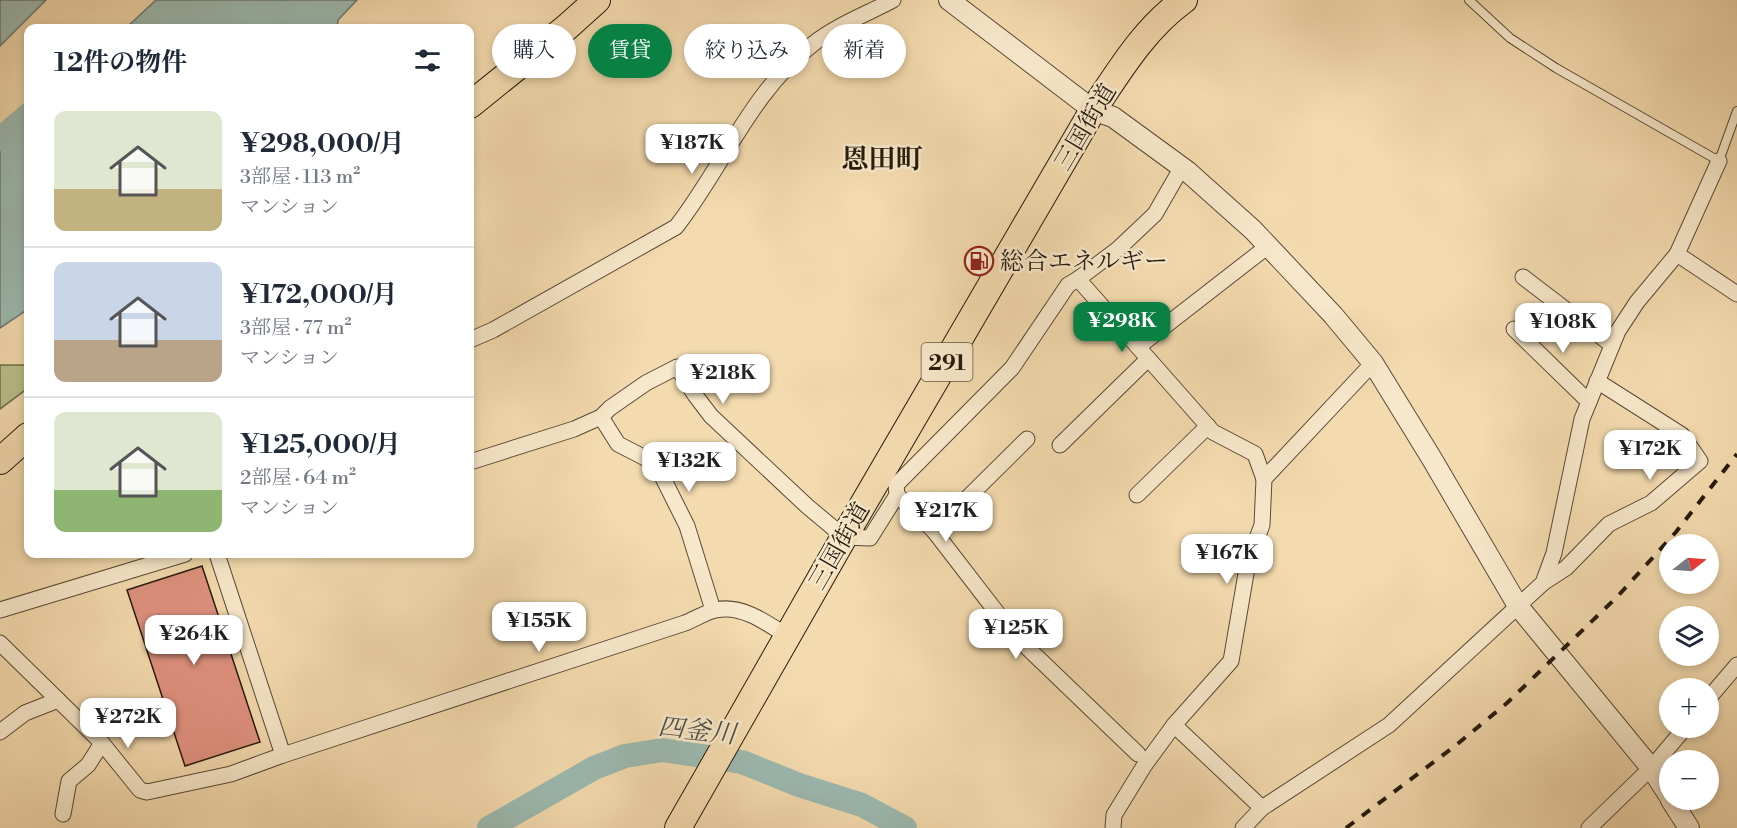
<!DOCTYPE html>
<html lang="ja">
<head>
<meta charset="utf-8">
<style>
	body { margin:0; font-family:"Libre Bodoni","Noto Serif JP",serif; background:#f2f2f3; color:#1f2937; height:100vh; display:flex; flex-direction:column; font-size:22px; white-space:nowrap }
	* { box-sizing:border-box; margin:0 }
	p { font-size:20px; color:#747a83 }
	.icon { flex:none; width:33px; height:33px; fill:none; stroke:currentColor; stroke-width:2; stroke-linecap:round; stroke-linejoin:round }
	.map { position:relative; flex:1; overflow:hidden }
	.details { position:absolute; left:24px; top:24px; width:450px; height:534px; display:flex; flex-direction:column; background:#fff; border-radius:12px; box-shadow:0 3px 9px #0003 }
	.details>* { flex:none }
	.banner { position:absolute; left:492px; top:24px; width:570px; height:54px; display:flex; gap:12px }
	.needle { width:39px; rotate:73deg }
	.tools { position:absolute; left:1659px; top:534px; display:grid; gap:12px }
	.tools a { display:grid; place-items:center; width:60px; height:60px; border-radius:50%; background:#fff; box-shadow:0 3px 9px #0003; font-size:30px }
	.price { position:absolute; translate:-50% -51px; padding:0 14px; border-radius:12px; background:#fff; color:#222; font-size:20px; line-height:39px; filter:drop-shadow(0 2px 3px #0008) }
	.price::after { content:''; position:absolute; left:50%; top:36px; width:18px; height:14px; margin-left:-9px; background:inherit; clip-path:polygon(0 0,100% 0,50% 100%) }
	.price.current { background:#0b8043; color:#fff }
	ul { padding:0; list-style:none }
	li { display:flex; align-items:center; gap:18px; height:150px; padding:0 30px }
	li+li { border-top:2px solid #e0e1e3 }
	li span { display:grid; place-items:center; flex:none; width:168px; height:120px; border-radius:12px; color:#555 }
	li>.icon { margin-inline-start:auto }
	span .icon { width:72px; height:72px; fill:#fffc; stroke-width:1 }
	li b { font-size:26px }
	h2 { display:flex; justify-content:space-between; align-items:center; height:72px; padding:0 30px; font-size:26px }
	.tag { padding:0 21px; border-radius:27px; background:#fff; box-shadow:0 3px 9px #0003; font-size:21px; line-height:54px }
	.tag.current { background:#0b8043; color:#fff }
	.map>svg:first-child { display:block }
</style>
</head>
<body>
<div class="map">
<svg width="1737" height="828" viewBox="0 0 1737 828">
	<rect width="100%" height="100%" fill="#f4dbaf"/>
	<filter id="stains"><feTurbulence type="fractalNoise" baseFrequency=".00333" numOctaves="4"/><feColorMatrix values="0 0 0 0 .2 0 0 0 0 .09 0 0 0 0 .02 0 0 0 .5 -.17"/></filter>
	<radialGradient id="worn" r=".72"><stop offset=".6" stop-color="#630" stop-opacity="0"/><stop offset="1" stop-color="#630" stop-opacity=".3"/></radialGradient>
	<polygon fill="#bac08b" stroke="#706d4c" stroke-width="1.5" points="0,365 28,365 28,388 0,409"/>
	<g fill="#9cbab1" stroke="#6c7a6f" stroke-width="1.5">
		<polygon points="0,0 46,0 0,46"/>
		<polygon points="156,0 357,0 338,20 337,28 126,28"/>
		<polygon points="28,122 28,309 0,328 0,149"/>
	</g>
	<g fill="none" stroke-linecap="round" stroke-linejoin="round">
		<g stroke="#9cbab1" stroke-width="24">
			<polyline points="0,139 28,115"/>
			<polyline points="489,828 594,768 625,756 662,750 742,762 799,785 862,805 905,828"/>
		</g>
	</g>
	<polygon fill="#e09280" stroke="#251a0d" stroke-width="1.5" points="202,566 260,742 185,766 127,590"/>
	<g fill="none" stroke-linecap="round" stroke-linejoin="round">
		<g stroke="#594a36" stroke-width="10">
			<polyline id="service" points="1469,0 1510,38 1556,68 1719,161 1737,111"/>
		</g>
		<g stroke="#594a36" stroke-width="17">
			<g id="minor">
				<polyline points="1677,254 1737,294"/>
				<polyline points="1523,277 1612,345"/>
				<polyline points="1078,279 1118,249 1155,214 1182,167"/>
				<polyline points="1514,329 1589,402"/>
				<path d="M470 340 493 330 676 227C723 167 751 91 813 44 837 25 867 14 893 0"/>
				<polyline points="601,417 618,444 651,461 658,468 687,526 713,610"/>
				<polyline points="1060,445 1148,359"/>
				<polyline points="470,462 574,429 601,417 610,408 646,383 677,367 695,395 711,416 807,506 844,537 870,538 897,495 934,531 1027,439"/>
				<polyline points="1264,479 1255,454 1213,432 1138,347 1268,246"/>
				<polyline points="897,495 896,485 1012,368 1068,285 1078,279 1138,347"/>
				<polyline points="1137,495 1208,426"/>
				<polyline points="934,531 1015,636 1138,754"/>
				<polyline points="217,554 283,755"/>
				<polyline points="1543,583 1566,568 1609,524 1651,503 1700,461 1682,435 1597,381"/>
				<polyline points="0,610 185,554"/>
				<path d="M0 643 102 743 140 790 147 792 231 774 283 755 685 623C695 619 706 612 716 610 741 604 767 623 787 636"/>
				<polyline points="1708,699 1737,665"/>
				<polyline points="1174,725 1262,808"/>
				<polyline points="0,732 25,713 58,700"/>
				<polyline points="63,814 69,781 88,765 102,743"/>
				<polyline points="1113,828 1114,815 1144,766 1174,725 1231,661 1248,562 1262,525 1264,479 1373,363"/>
				<polyline points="1243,828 1262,808 1389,725 1543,583 1554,553 1582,419 1618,331 1637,302 1677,254 1719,161"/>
				<polyline points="1589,828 1651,768 1685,728"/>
			</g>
		</g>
		<g stroke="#594a36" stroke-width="22">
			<g id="tertiary">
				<polyline points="949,0 1093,110 1113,117 1187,171 1253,230 1333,315 1373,363 1432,459 1518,606 1651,768 1670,797"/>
				<polyline points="1671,800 1689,828"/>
			</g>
		</g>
		<g stroke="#251a0d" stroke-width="28">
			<g id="trunk">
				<polyline points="470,105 567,27 597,0"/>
				<polyline points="0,461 28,436"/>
				<path d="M678 828 844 537 1093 110C1120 70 1144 29 1184 0"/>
			</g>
		</g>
		<use href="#service" stroke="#f8e8cb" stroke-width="8"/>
		<use href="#minor" stroke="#f8e8cb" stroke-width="15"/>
		<use href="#tertiary" stroke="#f8e8cb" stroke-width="20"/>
		<use href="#trunk" stroke="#f4dbaf" stroke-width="26"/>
		<polyline stroke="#251a0d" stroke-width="4" stroke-dasharray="10 10" stroke-linecap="butt" points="1346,828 1455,746 1507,703 1617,597 1676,532 1737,454"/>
	</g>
	<defs>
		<g id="fuel-ring" transform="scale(1.5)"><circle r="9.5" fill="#f8e8cb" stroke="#8f2418" stroke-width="1.5"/><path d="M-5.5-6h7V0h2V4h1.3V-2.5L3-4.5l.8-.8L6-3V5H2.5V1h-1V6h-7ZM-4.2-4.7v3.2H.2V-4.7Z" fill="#8f2418"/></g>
	</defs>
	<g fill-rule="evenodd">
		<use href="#fuel-ring" x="979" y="261"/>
	</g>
	<g text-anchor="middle" stroke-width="5" stroke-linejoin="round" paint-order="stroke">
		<rect fill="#f8e8cb" stroke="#645846" stroke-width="1.5" x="921.5" y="343" width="51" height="38" rx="4.5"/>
		<g font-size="22" font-weight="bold" fill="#251a0d">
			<text x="947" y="370">291</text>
		</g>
		<g font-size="24" fill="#251a0d" stroke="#f8e8cb">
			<text transform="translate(1085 127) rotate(-59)" y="8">三国街道</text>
			<text transform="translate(839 546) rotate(-60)" y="8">三国街道</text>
		</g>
		<g font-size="24" fill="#251a0d" stroke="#f8e8cb" text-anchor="start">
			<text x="1000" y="269">総合エネルギー</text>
		</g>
		<g font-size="26" font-style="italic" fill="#4f5246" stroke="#f8e8cb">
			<text transform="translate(697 730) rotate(6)" y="9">四釜川</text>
		</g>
		<g font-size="27" font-weight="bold" fill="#251a0d" stroke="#f8e8cb">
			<text x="882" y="168">恩田町</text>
		</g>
	</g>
	<rect width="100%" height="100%" filter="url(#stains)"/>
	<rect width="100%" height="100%" fill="url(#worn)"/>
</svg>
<div class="tools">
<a><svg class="needle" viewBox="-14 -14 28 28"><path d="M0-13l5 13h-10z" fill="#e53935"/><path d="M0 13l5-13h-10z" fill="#747a83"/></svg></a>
<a><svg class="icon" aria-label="layers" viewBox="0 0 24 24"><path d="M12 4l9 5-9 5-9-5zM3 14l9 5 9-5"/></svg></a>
<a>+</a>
<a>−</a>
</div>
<b class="price" style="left:692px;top:175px">¥187K</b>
<b class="price current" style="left:1122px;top:353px">¥298K</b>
<b class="price" style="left:1563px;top:354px">¥108K</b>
<b class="price" style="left:723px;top:405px">¥218K</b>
<b class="price" style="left:1650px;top:481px">¥172K</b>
<b class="price" style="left:689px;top:493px">¥132K</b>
<b class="price" style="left:946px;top:543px">¥217K</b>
<b class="price" style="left:1227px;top:585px">¥167K</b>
<b class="price" style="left:539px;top:653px">¥155K</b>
<b class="price" style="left:1016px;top:660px">¥125K</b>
<b class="price" style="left:194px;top:666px">¥264K</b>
<b class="price" style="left:128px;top:749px">¥272K</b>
<div class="banner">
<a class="tag">購入</a>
<a class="tag current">賃貸</a>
<a class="tag">絞り込み</a>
<a class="tag">新着</a>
</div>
<section class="details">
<h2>12件の物件<svg class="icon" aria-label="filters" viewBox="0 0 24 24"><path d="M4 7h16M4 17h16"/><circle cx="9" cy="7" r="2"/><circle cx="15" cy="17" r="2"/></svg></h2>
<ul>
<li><span style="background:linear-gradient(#dfe7d0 65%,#c2b280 0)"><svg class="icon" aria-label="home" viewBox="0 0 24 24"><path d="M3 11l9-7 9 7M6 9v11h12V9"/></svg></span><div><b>¥298,000/月</b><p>3部屋 · 113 m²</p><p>マンション</p></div></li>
<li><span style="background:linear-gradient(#c9d6e8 65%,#b9a48a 0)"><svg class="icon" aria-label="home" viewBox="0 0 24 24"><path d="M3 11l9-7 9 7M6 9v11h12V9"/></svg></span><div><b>¥172,000/月</b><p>3部屋 · 77 m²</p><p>マンション</p></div></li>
<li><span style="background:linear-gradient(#dfe7d0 65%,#8fb573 0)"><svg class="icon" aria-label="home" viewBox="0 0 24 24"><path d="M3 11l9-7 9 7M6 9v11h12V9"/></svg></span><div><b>¥125,000/月</b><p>2部屋 · 64 m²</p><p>マンション</p></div></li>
</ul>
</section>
</div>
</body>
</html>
